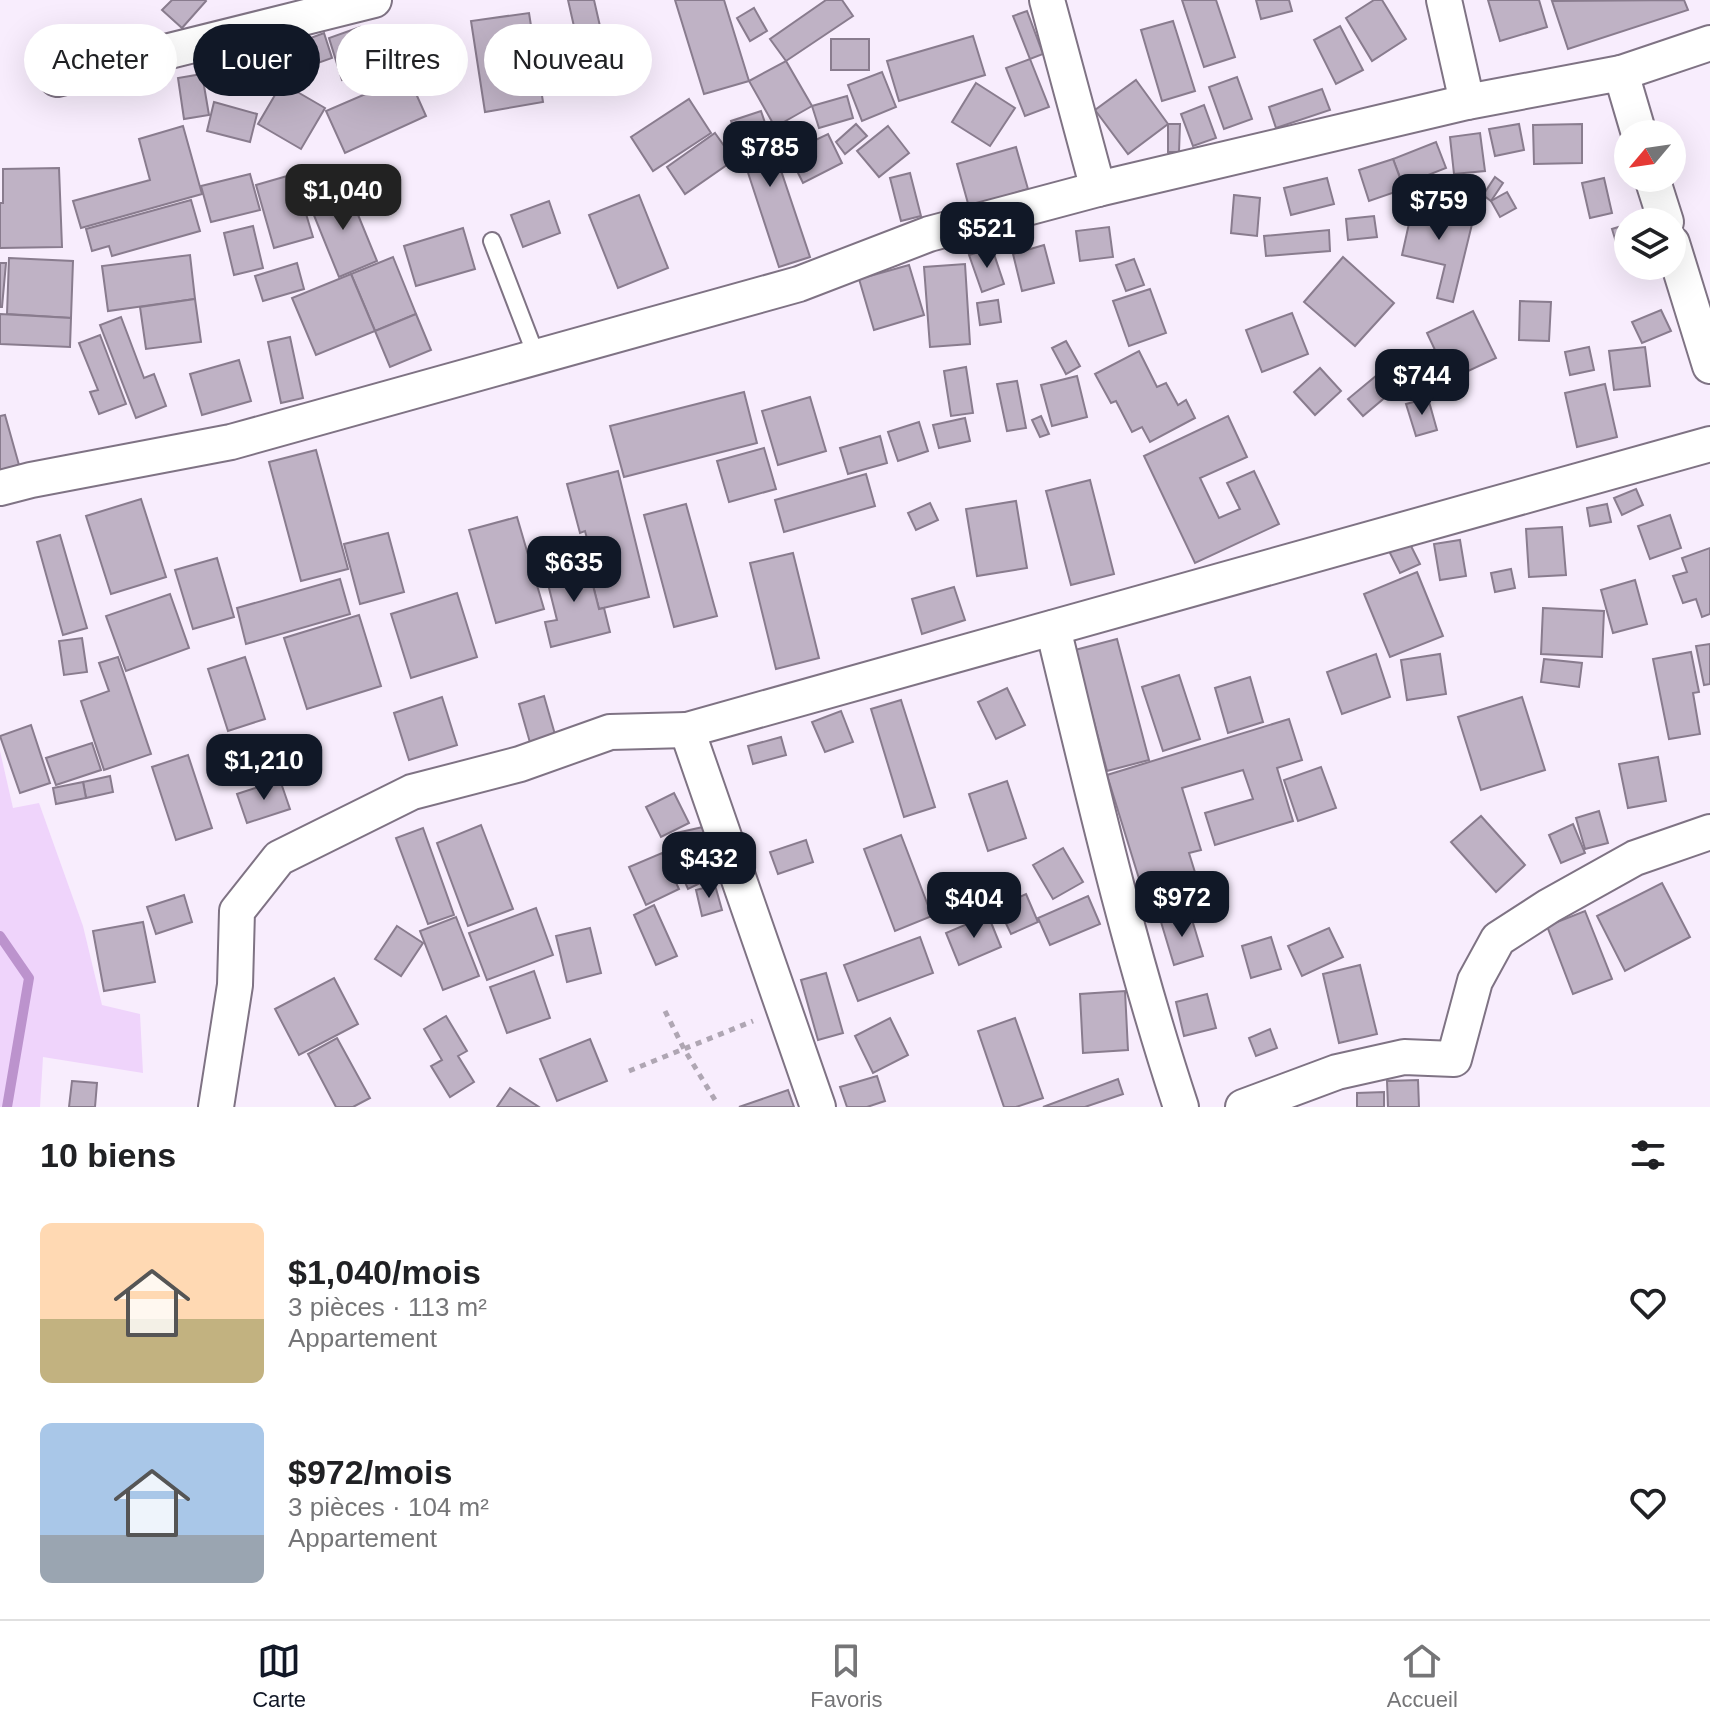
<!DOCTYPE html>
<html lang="fr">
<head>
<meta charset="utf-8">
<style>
	body { margin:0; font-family:Helvetica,sans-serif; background:#f2f2f2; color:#202124; height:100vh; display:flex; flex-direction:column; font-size:30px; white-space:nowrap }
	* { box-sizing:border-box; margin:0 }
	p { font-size:26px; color:#757577 }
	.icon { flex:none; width:44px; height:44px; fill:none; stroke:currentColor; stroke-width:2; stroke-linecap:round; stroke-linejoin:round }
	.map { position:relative; height:1107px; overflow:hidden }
	.drawer { display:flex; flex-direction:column; background:#fff; flex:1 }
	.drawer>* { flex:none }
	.banner { position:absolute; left:24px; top:24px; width:800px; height:72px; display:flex; gap:16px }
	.needle { width:52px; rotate:241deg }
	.controls { position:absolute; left:1614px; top:120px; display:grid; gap:16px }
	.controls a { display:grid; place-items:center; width:72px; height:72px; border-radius:50%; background:#fff; box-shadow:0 8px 32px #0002; font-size:40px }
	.price { position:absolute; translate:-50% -68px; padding:0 18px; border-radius:16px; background:#111827; color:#fff; font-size:26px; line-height:52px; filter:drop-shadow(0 2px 4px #0008) }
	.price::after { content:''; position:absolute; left:50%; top:48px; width:24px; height:18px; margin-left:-12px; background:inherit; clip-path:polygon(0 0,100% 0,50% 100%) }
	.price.current { background:#222; color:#fff }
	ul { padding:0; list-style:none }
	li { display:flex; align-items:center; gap:24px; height:200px; padding:0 40px }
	li span { display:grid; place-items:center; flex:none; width:224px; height:160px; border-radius:12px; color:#555 }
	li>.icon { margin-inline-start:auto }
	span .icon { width:96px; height:96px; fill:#fffc; stroke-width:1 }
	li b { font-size:34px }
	h2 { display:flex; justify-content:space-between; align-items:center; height:96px; padding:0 40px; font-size:34px }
	.pill { padding:0 28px; border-radius:36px; background:#fff; box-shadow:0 8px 32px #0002; font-size:28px; line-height:72px }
	.pill.current { background:#111827; color:#fff }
	.tab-bar { display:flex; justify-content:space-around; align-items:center; height:112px; border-top:2px solid #e0e0e0; background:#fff; font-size:22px; color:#757577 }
	.tab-bar a { display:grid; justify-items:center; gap:4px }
	.tab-bar .current { color:#111827 }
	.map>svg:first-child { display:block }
</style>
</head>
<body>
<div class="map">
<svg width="1710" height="1107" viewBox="0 0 1710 1107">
	<rect width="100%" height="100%" fill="#f8edfd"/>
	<polygon fill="#efd4fb" points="0,751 13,808 39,803 83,926 102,1005 140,1014 143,1073 43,1057 40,1107 0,1107"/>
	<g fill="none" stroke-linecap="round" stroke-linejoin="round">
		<polyline stroke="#bc93cd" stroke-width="10" points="0,936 29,978 7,1107"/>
	</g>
	<g fill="#bfb2c5" stroke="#897c8e" stroke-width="2">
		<polygon points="172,0 205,0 206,1 182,28 162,10"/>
		<polygon points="568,0 594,0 605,48 580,53"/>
		<polygon points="675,0 724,0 749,81 704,94"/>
		<polygon points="826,0 842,0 853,16 786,61 770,39"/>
		<polygon points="1182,0 1216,0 1235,57 1204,67"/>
		<polygon points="1256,0 1289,0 1292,11 1261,19"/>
		<polygon points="1374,0 1382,0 1406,39 1372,61 1346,18"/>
		<polygon points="1488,0 1539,0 1547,27 1500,41"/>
		<polygon points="1684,0 1688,10 1568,49 1552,1"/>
		<polygon points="754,8 767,31 750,41 737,18"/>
		<polygon points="1027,11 1043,54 1030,59 1013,16"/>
		<polygon points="529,13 543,102 485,112 471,21"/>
		<polygon points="1173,21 1195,91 1162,101 1141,30"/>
		<polygon points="1340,26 1363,70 1336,84 1314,40"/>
		<polygon points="360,27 374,70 342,80 329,38"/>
		<polygon points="324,33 332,58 276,78 267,54"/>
		<polygon points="973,36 985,75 899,101 887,61"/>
		<rect x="831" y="39" width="38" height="31"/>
		<polygon points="1030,59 1049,107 1025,116 1006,68"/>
		<polygon points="401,60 426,116 345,153 326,111 375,90 368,75"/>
		<polygon points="786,61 812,106 775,127 749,81"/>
		<polygon points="882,72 896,107 862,121 848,85"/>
		<polygon points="202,74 209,115 184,119 178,78"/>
		<polygon points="1237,77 1252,119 1224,129 1209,87"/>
		<polygon points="1136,80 1168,124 1128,154 1095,110"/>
		<polygon points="282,83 325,108 301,149 258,124"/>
		<polygon points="976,83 1015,108 990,146 952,122"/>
		<polygon points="1322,89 1330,110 1276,128 1269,107"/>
		<polygon points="847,96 853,118 819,128 812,106"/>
		<polygon points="689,99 711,133 653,171 631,137"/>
		<polygon points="214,102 257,114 250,142 207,131"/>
		<polygon points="1204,105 1216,138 1193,146 1181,114"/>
		<polygon points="761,111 810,257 779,267 731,121"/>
		<polygon points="856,124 867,136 845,154 836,142"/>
		<polygon points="1168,124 1180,124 1179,152 1168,152"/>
		<polygon points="1519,124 1524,150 1495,156 1489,129"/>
		<polygon points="1582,124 1582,163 1534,164 1533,125"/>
		<polygon points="183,126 202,194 81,228 73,201 150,180 139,139"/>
		<polygon points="888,126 909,153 879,177 857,151"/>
		<polygon points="715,133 734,160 685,194 667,167"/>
		<polygon points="1480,133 1485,171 1454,174 1450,137"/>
		<polygon points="828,134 842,163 803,183 788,153"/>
		<polygon points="1436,142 1446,168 1403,185 1393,159"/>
		<polygon points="1016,147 1028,189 969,207 957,164"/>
		<polygon points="1393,159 1404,189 1369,201 1359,170"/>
		<polygon points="59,168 62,247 0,248 0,203 3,203 3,169"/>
		<polygon points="910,173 921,216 901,221 890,178"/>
		<polygon points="250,174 260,210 211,222 201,186"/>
		<polygon points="294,174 313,237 274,248 256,185"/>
		<polygon points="1495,177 1503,183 1491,201 1483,195"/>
		<polygon points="1327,178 1334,204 1291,215 1284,188"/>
		<polygon points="1604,178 1612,213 1590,218 1582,183"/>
		<polygon points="1466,186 1479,189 1474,216 1459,212"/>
		<polygon points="347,188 377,261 339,277 309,203"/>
		<polygon points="1507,192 1516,208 1500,217 1491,201"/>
		<polygon points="639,195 668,268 618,288 589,215"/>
		<polygon points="1234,195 1260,198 1257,236 1231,233"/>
		<polygon points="191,200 200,231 112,256 109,246 92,251 86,229"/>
		<polygon points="549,201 560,233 523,247 511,215"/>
		<polygon points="1414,201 1474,216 1453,302 1437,298 1445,265 1402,255"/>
		<polygon points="1374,216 1377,237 1348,240 1346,219"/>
		<polygon points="1628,224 1628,249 1619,252 1612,229"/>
		<polygon points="253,226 263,268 234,275 224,233"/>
		<polygon points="1109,227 1113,257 1080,261 1076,231"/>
		<polygon points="463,228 475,269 416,286 404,246"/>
		<polygon points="1329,230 1330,251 1266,256 1264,236"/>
		<polygon points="1044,245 1054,283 1022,291 1013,254"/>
		<polygon points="992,248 1004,284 982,292 969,255"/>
		<polygon points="190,255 195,299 108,311 102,266"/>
		<polygon points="393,257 416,314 375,331 351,274"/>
		<polygon points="1343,257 1394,303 1355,346 1304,302"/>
		<polygon points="9,258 73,261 71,318 7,314"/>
		<polygon points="1134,259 1144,285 1126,291 1116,265"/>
		<polygon points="0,263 6,263 2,307 0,307"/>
		<polygon points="297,263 304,289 263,301 255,276"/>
		<polygon points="965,264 970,344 930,347 924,267"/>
		<polygon points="909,265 924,315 874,330 859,279"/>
		<polygon points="351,274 375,331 316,355 292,298"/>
		<polygon points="1150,289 1166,333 1129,346 1113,301"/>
		<polygon points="195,299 201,342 146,349 140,307"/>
		<polygon points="998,300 1001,322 980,325 977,303"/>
		<polygon points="1520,301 1551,302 1549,341 1519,340"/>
		<polygon points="1661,310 1671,331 1642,343 1632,322"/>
		<polygon points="1473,311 1496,358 1449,380 1427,333"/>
		<polygon points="1292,313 1308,354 1262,372 1246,330"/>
		<polygon points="0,314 71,318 70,347 0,344"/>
		<polygon points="416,314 431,350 390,367 375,331"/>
		<polygon points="121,317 144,378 154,374 166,406 136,418 100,325"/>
		<polygon points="100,335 126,404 99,414 90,392 98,390 79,343"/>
		<polygon points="290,337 303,398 281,403 268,342"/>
		<polygon points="1066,341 1080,366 1066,374 1052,348"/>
		<polygon points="1589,347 1594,370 1570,375 1565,352"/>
		<polygon points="1645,347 1650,386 1614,390 1609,351"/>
		<polygon points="1139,351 1157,387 1166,383 1178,405 1186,400 1195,418 1150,442 1142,427 1132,432 1116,401 1111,403 1095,374"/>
		<polygon points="239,360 251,401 202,415 190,374"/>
		<polygon points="1394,361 1408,378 1363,416 1348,399"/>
		<polygon points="966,367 973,413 951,416 944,371"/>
		<polygon points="1320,368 1341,391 1315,415 1294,392"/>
		<polygon points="1077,376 1087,417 1052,426 1041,385"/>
		<polygon points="1017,381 1026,428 1007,431 997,384"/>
		<polygon points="1605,384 1617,437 1577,447 1565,393"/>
		<polygon points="744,392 757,443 624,477 610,426"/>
		<polygon points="810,397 826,451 778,465 762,411"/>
		<polygon points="1428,398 1437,430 1416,436 1406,404"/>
		<polygon points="5,415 19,465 0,470 0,416"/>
		<polygon points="1041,416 1049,434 1040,437 1032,420"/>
		<polygon points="1228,416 1247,457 1200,478 1219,518 1240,509 1227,483 1254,471 1279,524 1195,563 1144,456"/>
		<polygon points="965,418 970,441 939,448 933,425"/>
		<polygon points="919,422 928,451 898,461 888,432"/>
		<polygon points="880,436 887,463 848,474 840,448"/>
		<polygon points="764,448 776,489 729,502 717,461"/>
		<polygon points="316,450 348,569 301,581 269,462"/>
		<polygon points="618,471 649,597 599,609 586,558 592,557 585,531 580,533 567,484"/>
		<polygon points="866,474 875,506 784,532 775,500"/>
		<polygon points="1090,480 1114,574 1071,585 1046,491"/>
		<polygon points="1636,489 1643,505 1622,515 1614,498"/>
		<polygon points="141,499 166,577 111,594 86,516"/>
		<polygon points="1016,501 1027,568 977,576 966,509"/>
		<polygon points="930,503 938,520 916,530 908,513"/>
		<polygon points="686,504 717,616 674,627 644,515"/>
		<polygon points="1607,504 1611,522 1590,526 1587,508"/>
		<polygon points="1670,515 1681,548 1650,559 1638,526"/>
		<polygon points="517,517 544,609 496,623 469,530"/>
		<polygon points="1562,527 1566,575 1529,577 1526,529"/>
		<polygon points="388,533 404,592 360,604 344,544"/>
		<polygon points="60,535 87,628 63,635 37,542"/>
		<polygon points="1460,540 1466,576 1440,580 1434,544"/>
		<polygon points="1409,542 1420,564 1400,573 1389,551"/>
		<polygon points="1710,548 1710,614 1702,617 1696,599 1683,603 1673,576 1687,572 1682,558"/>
		<polygon points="793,553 819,658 776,669 750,563"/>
		<polygon points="217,558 234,617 193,629 175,570"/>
		<polygon points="586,558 599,609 604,608 610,632 551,647 545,622 557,620 544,568"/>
		<polygon points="1511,569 1515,588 1495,592 1491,573"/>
		<polygon points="1417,572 1443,636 1390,657 1364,594"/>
		<polygon points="340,579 350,614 246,644 237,608"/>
		<polygon points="1635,580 1647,624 1613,633 1601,590"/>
		<polygon points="954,587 965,620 922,634 912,599"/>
		<polygon points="457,593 477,657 411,678 391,614"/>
		<polygon points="170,594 189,648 126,671 106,616"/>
		<polygon points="1543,608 1604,611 1602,657 1541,654"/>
		<polygon points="359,615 381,686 307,709 284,638"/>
		<polygon points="82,638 87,672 64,675 59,641"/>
		<polygon points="1117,639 1149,760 1107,771 1075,650"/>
		<polygon points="1710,644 1710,684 1704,685 1696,646"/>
		<polygon points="1691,652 1699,692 1693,693 1700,734 1669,739 1653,659"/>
		<polygon points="1376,654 1390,697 1342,714 1327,672"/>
		<polygon points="1440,654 1446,694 1407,700 1401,660"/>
		<polygon points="118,657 151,754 104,770 81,701 109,691 99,663"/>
		<polygon points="245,657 265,719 228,731 208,669"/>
		<polygon points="1544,659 1582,663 1579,687 1541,682"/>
		<polygon points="1179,675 1200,739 1163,751 1142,687"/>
		<polygon points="1250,677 1263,722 1228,733 1215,688"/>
		<polygon points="1007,688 1025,725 996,739 978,702"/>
		<polygon points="544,696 556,738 531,746 519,704"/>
		<polygon points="442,697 457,745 409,760 394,713"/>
		<polygon points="1522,697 1545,770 1481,790 1458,717"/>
		<polygon points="901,700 935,807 904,817 871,709"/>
		<polygon points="841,711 853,742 825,752 812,722"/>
		<polygon points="1289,719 1302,760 1277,768 1293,821 1215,845 1205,813 1253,799 1243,770 1182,788 1201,850 1189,853 1198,882 1145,898 1107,775"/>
		<polygon points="31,725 50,783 20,793 0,736"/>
		<polygon points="781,737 786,755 753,764 748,746"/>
		<polygon points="92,743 101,770 56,785 46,758"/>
		<polygon points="188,755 212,828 176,840 152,767"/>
		<polygon points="1658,757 1666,801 1628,808 1619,764"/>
		<polygon points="1321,767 1336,808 1298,821 1284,780"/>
		<polygon points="110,776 113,792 86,798 83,782"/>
		<polygon points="280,780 290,809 247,823 237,794"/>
		<polygon points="1007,781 1026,838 988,851 969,794"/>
		<polygon points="83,782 86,798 56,804 53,788"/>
		<polygon points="674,793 689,823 661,837 646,807"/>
		<polygon points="1599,811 1608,843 1585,849 1576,818"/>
		<polygon points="1481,816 1525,865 1496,892 1451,842"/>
		<polygon points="1573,824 1585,853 1561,863 1549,835"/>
		<polygon points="481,825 513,909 468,926 437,843"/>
		<polygon points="703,827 707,842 680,849 676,833"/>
		<polygon points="423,828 454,915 428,924 396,838"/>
		<polygon points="901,835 932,916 895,931 864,849"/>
		<polygon points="806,840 813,862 778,874 770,852"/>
		<polygon points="1063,848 1083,882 1053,899 1033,865"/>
		<polygon points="662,853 679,889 646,905 629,867"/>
		<polygon points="706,857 715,876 688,889 679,869"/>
		<polygon points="1662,883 1690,937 1625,971 1597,916"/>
		<polygon points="715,885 722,910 702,916 696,890"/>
		<polygon points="1026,894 1038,922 1011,934 998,907"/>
		<polygon points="184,895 192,922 156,934 147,907"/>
		<polygon points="1088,896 1100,924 1050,945 1038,918"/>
		<polygon points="654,905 677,956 656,965 634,915"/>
		<polygon points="536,908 553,955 487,980 469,933"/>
		<polygon points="1585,911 1612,979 1573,994 1547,926"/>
		<polygon points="1190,913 1203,956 1174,965 1161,922"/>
		<polygon points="988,915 1001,947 959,965 946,933"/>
		<polygon points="456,917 479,976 443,990 420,931"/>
		<polygon points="143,922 155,982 104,991 93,931"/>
		<polygon points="397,926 423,943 401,976 375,959"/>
		<polygon points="590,928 601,973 567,982 556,936"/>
		<polygon points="1329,928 1343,957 1302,976 1288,946"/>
		<polygon points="920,937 933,973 858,1001 844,965"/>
		<polygon points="1271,937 1281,969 1251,978 1242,946"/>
		<polygon points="1360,965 1377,1034 1339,1043 1323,974"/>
		<polygon points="534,971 550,1018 507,1033 490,987"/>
		<polygon points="826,973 843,1033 818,1040 801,980"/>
		<polygon points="334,978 358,1024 299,1055 275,1009"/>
		<polygon points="1125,991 1128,1050 1083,1053 1080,994"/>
		<polygon points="1207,994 1216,1028 1184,1036 1176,1002"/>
		<polygon points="446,1016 467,1051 458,1056 474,1082 450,1097 431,1066 442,1060 424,1029"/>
		<polygon points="890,1018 908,1055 873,1073 855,1036"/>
		<polygon points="1015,1018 1043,1098 1016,1107 1004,1107 978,1031"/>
		<polygon points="1270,1029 1277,1048 1256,1056 1249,1038"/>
		<polygon points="337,1038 370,1098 353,1107 336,1107 308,1054"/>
		<polygon points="590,1039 607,1081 557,1101 540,1059"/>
		<polygon points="877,1076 885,1101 867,1107 847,1107 840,1087"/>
		<polygon points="1118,1079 1123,1094 1085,1107 1043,1107"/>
		<polygon points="1418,1080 1419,1107 1388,1107 1387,1081"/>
		<polygon points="72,1081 97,1083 95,1107 69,1107"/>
		<polygon points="510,1088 539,1107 497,1107"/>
		<polygon points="788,1090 794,1107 739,1107"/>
		<polygon points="1384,1092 1384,1107 1357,1107 1357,1093"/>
	</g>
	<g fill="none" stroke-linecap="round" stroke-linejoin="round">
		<g stroke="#7f7384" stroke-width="20">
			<polyline id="service" points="492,241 537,358"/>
		</g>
		<g stroke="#7f7384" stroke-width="38">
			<g id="minor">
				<polyline points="1047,0 1098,189"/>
				<polyline points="1444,0 1467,102"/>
				<polyline points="1621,73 1710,43"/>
				<polyline points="57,79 374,0"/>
				<polyline points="1652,178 1666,222"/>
				<polyline points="1672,243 1710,366"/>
				<polyline points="0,488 31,480 231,442 799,284 929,234 1098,189 1467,102 1621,73 1639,134"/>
				<path d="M1053 628C1092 789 1129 950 1181 1107"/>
				<polyline points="216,1107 235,985 237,911 279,858 412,792 520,764 610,732 687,730"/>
				<polyline points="818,1107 687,730 1710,444"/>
				<polyline points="1243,1107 1337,1072 1404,1057 1454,1059 1475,981 1498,939 1549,906 1635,858 1710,832"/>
			</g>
		</g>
		<g stroke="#afa6b3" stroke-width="5" stroke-dasharray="6 6" stroke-linecap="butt">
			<polyline points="665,1011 684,1049 715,1100"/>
			<polyline points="629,1071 753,1021"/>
		</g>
		<use href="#service" stroke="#fff" stroke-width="16"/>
		<use href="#minor" stroke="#fff" stroke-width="34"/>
	</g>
</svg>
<div class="controls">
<a><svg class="needle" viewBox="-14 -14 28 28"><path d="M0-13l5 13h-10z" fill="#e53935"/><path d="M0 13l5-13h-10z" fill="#757577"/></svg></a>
<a><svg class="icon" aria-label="layers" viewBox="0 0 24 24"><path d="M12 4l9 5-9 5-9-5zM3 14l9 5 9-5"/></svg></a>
</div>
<b class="price" style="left:770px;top:189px">$785</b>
<b class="price current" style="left:343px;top:232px">$1,040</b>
<b class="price" style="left:1439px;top:242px">$759</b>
<b class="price" style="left:987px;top:270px">$521</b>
<b class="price" style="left:1422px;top:417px">$744</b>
<b class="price" style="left:574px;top:604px">$635</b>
<b class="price" style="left:264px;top:802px">$1,210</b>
<b class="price" style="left:709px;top:900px">$432</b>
<b class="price" style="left:1182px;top:939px">$972</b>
<b class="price" style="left:974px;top:940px">$404</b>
<div class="banner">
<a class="pill">Acheter</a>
<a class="pill current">Louer</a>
<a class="pill">Filtres</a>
<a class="pill">Nouveau</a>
</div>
</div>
<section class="drawer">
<h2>10 biens<svg class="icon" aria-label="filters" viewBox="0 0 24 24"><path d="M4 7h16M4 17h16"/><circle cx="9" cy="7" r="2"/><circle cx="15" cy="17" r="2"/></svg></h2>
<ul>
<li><span style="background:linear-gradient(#ffd9b3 60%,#c2b280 0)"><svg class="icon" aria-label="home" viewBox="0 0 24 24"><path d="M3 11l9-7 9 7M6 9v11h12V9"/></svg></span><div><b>$1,040/mois</b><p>3 pièces · 113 m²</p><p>Appartement</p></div><svg class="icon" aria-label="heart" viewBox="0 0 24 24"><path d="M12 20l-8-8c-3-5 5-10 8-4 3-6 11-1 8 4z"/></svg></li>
<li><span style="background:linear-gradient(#a9c7e8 70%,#9aa5b1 0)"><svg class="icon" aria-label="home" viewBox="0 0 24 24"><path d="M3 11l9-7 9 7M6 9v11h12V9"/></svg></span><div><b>$972/mois</b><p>3 pièces · 104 m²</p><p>Appartement</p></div><svg class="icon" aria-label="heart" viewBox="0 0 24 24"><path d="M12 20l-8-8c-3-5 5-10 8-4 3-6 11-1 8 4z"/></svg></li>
</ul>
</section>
<nav class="tab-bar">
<a class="current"><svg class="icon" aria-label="map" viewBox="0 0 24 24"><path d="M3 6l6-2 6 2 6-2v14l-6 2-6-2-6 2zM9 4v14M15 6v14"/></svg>Carte</a>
<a><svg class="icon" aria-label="saved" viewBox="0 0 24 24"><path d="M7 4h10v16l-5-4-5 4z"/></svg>Favoris</a>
<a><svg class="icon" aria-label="home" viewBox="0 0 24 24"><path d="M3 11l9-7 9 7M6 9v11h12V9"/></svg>Accueil</a>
</nav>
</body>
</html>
